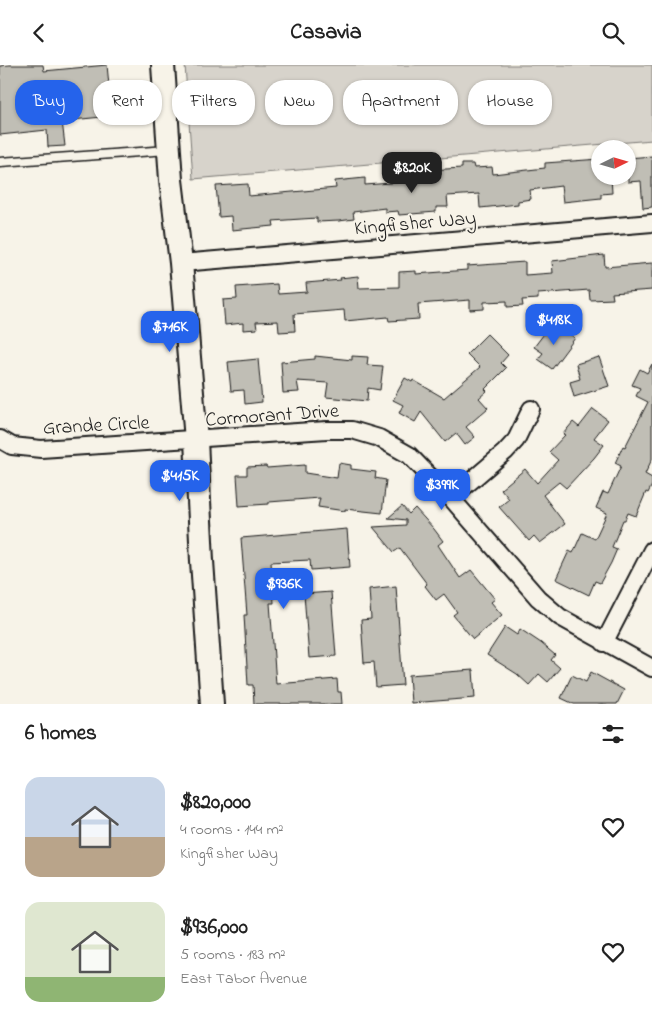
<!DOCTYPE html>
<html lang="en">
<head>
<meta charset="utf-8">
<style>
	body { margin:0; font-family:"Indie Flower",sans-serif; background:#f6f6f6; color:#222; height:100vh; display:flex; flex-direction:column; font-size:19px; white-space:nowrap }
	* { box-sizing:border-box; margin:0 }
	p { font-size:16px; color:#767676 }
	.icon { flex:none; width:28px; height:28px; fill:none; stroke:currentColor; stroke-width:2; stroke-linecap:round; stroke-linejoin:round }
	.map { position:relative; height:639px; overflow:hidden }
	.side { display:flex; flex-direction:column; background:#fff; flex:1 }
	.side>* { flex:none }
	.banner { position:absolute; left:15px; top:15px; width:622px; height:45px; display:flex; gap:10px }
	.needle { width:32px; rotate:85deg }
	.tools { position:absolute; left:591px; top:75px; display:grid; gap:10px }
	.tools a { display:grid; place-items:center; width:45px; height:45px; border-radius:50%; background:#fff; box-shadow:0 1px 4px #0004; font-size:25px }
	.price { position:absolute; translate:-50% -42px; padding:0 11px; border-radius:10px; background:#2563eb; color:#fff; font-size:16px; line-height:32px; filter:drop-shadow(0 1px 2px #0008) }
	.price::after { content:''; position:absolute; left:50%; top:30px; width:15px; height:11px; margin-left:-8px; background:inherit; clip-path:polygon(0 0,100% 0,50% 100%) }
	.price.selected { background:#222; color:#fff }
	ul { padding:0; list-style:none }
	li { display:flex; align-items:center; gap:15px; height:125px; padding:0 25px }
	li span { display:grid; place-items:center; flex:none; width:140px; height:100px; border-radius:15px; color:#555 }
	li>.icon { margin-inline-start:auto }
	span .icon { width:60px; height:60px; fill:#fffc; stroke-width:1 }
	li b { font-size:21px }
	h2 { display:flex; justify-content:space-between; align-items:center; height:60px; padding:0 25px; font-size:21px }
	.chip { padding:0 18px; border-radius:20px; background:#fff; box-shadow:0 1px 4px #0004; font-size:18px; line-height:45px }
	.chip.selected { background:#2563eb; color:#fff }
	header { display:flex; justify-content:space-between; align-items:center; height:65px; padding:0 25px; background:#fff; font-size:22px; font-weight:700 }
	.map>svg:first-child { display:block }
</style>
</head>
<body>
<header><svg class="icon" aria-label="back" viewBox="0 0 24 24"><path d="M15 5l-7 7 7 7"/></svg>Casavia<svg class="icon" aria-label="search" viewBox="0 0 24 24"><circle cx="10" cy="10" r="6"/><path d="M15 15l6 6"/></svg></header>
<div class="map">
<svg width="652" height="639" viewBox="0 0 652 639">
	<rect width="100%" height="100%" fill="#f7f3e8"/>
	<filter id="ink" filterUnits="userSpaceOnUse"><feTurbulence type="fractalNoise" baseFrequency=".02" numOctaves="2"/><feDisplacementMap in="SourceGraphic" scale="10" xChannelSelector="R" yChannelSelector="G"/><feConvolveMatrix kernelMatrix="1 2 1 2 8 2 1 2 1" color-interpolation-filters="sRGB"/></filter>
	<g filter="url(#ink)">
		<polygon fill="#d7d3cb" stroke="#7a7874" points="185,0 652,0 652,75 193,114"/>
		<g fill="#c0beb5" stroke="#1c1c1c">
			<polygon points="9,0 43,0 44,6 107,0 112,51 62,56 65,81 48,82 47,65 0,70 0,1"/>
			<polygon points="652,91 652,142 643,143 641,116 628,117 628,93"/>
			<polygon points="600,94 600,111 611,111 612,128 601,129 601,133 563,137 561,121 530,125 531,134 518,136 518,139 490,142 480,143 479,129 447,131 448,142 436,142 436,147 399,150 398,146 385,147 385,143 353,147 354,154 339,156 317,157 317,153 286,155 273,156 274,161 232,165 231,151 219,152 216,121 248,119 249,131 336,123 335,116 365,113 365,120 431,115 430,105 462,103 462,99 473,99 474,103 492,102 493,109 545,103 545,98"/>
			<polygon points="604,190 605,202 652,198 652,225 612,228 613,234 590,235 589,225 538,229 538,234 522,235 523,241 507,242 507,236 484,237 484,244 470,245 470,235 418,239 419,254 389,256 388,252 345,256 344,245 294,249 295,266 279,267 278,256 256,257 257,264 243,265 243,258 225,260 223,235 237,234 236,222 277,219 278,229 307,227 306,218 341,215 340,213 358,211 359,223 399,222 399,207 416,206 416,209 467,205 467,201 525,197 525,210 553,208 552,196"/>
			<polygon points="550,261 559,268 563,264 575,273 552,304 538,294 543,288 534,282"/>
			<polygon points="487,269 508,290 501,298 506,303 485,324 487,326 479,333 488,343 466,362 475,372 465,380 456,368 445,377 421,347 415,357 399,348 403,340 393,335 405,313 412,317 413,315 444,333 480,302 467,289"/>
			<polygon points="315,291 352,295 352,291 368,292 367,300 383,301 380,325 368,323 367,336 326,332 328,318 297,316 299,327 283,328 281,297 315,294"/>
			<polygon points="599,292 609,321 574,332 570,317 580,314 576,299"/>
			<polygon points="258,294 262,337 245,339 244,325 231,326 228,297"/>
			<polygon points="652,299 652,394 645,409 652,413 652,420 648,428 646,427 636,451 628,448 625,455 623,455 612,482 617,484 611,498 600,518 595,516 589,530 556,514 569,486 573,488 582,468 595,474 607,448 596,443 603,427 608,429 621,401 615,398 623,381 625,382 648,337 636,331 640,323 632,320 640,304 647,308"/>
			<polygon points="593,344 608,355 594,373 604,380 594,393 566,423 559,417 543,430 565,459 540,478 534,471 529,476 499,442 509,434 501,424 525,404 537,418 558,395 549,387 565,370 563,369 573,357 579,362"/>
			<polygon points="339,398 351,400 351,404 376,407 375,413 386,415 382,448 345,444 345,446 318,442 320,433 269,437 269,439 239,441 237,410 247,410 247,402 266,401 267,403 305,400 305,408 337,413"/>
			<polygon points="402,441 409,449 415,443 434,464 443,476 438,480 460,513 471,505 495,534 491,537 502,550 473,574 453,550 457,547 444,529 436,535 425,521 427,519 400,483 394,487 373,462 406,460 406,455 388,453"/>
			<polygon points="347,464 350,502 311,505 310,495 271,497 274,538 270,538 276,619 337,614 338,627 341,627 342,639 254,639 253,620 248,620 244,550 247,550 241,473"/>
			<polygon points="396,521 403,620 376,622 374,597 364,598 361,555 371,554 369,524"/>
			<polygon points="331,527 336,591 309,593 304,529"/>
			<polygon points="505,562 517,570 520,564 541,578 555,590 551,595 560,603 548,617 539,609 529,620 517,609 487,590"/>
			<polygon points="473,605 475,633 411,638 409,610"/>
			<polygon points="591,607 624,625 617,639 574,639 561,633 572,610 586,617"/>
		</g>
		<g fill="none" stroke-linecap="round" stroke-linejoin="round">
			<g stroke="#1c1c1c" stroke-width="11">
				<polyline id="service" points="0,97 168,85"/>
			</g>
			<g stroke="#1c1c1c" stroke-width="20">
				<g id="minor">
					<polyline points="181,198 652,158"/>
					<polyline points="0,374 12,381 41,384 327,365 352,365 379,373 409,390 451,433 538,533 560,552 652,603"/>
					<polyline points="451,433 505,387 516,375 531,344"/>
					<polyline points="604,578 652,485"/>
				</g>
			</g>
			<g stroke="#1c1c1c" stroke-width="26">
				<polyline id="secondary" points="163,0 171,115 181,198 196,375 202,496 212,639"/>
			</g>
			<use href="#service" stroke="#f7f3e8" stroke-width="8"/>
			<use href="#minor" stroke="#f7f3e8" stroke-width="16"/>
			<use href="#secondary" stroke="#f7f3e8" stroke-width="22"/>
		</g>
	</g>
	<g text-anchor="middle" stroke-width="4" stroke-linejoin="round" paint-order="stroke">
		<g font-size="20" fill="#1c1c1c" stroke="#f7f3e8">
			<text transform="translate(415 157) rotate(-5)" y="7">Kingfisher Way</text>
			<text transform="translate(272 349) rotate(-4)" y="7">Cormorant Drive</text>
			<text transform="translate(96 359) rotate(-3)" y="7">Grande Circle</text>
		</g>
	</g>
</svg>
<div class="tools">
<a><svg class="needle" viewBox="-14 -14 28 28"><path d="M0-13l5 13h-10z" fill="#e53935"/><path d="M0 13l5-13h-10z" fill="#767676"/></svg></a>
</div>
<b class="price selected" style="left:412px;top:129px">$820K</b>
<b class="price" style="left:554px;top:281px">$418K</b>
<b class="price" style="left:170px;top:288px">$716K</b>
<b class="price" style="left:180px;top:437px">$415K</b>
<b class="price" style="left:442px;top:446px">$399K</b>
<b class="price" style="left:284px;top:545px">$936K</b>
<div class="banner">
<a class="chip selected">Buy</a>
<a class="chip">Rent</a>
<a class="chip">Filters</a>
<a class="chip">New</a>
<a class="chip">Apartment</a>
<a class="chip">House</a>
</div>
</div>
<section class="side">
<h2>6 homes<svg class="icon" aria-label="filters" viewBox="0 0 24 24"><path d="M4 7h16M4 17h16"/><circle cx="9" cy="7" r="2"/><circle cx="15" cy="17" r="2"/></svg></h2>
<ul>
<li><span style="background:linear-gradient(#c9d6e8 60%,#b9a48a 0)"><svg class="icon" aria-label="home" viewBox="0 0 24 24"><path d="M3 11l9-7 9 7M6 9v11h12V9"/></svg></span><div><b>$820,000</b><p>4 rooms · 144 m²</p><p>Kingfisher Way</p></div><svg class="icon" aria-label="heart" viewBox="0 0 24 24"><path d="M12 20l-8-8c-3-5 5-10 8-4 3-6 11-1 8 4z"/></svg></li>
<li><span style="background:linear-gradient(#dfe7d0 75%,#8fb573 0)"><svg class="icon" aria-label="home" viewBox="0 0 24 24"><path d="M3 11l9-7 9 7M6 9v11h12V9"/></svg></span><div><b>$936,000</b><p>5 rooms · 183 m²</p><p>East Tabor Avenue</p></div><svg class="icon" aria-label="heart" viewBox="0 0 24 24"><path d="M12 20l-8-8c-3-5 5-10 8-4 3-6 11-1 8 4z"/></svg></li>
</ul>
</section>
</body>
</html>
